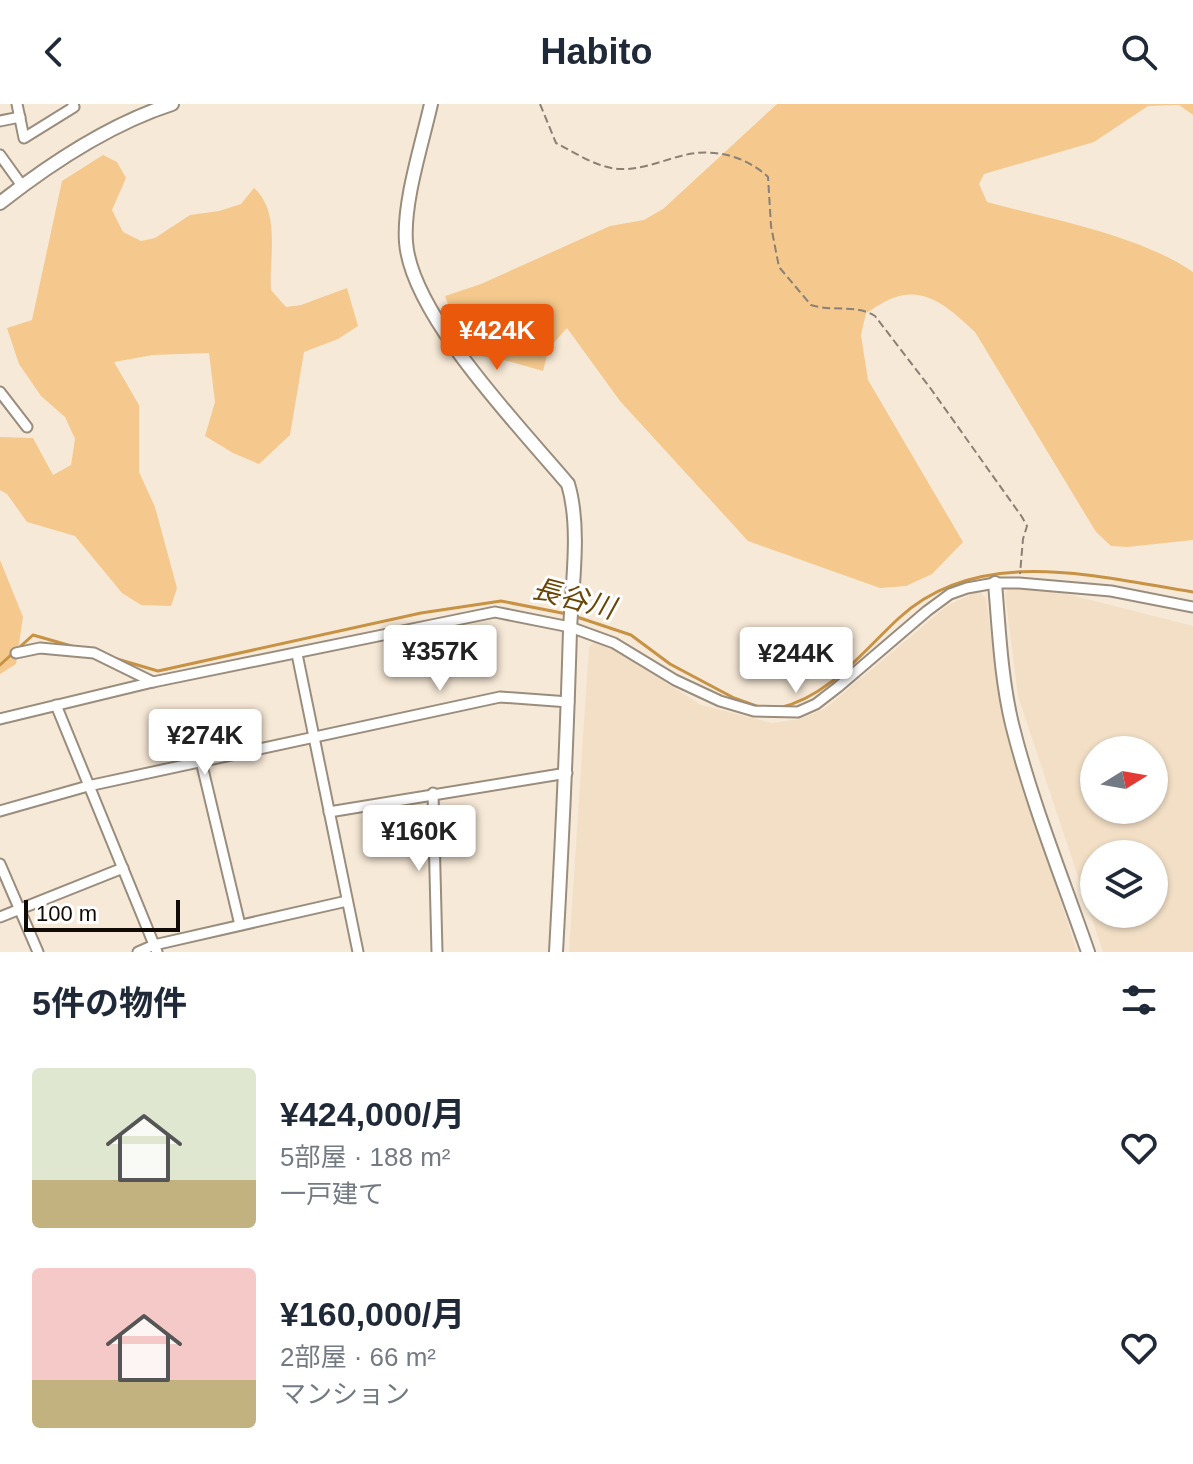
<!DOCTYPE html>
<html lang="ja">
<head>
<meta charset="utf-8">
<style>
	body { margin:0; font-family:Helvetica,"Noto Sans JP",sans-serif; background:#f6f6f7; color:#1f2937; height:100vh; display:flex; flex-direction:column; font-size:30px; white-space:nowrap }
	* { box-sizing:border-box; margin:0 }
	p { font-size:26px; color:#747a83 }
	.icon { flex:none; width:44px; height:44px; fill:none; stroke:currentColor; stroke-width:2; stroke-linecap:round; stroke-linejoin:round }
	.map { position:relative; height:848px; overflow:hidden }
	.drawer { display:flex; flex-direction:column; background:#fff; flex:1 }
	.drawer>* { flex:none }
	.needle { width:52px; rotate:79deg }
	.tools { position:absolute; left:1080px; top:632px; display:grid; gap:16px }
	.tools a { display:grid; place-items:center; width:88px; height:88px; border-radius:50%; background:#fff; box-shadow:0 2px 6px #0004; font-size:40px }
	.scale { position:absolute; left:24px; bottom:20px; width:156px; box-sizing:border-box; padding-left:8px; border:4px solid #100b06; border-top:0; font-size:22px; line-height:28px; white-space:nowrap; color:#100b06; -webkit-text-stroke:6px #fff; paint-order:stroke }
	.price { position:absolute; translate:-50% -68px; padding:0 18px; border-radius:8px; background:#fff; color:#222; font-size:26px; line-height:52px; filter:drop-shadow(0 2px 4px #0008) }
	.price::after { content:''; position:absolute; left:50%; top:48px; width:24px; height:18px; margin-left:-12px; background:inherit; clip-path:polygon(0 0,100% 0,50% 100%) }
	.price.selected { background:#ea580c; color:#fff }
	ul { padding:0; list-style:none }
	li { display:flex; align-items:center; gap:24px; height:200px; padding:0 32px }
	li span { display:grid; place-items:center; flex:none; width:224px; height:160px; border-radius:8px; color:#555 }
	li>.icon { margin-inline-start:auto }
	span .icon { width:96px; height:96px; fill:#fffc; stroke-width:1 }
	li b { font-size:34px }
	h2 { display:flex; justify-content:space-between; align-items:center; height:96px; padding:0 32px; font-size:34px }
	header { display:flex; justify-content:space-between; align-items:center; height:104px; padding:0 32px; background:#fff; font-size:36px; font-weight:700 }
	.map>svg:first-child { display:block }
</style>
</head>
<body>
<header><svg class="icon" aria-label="back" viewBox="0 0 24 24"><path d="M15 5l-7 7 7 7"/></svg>Habito<svg class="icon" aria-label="search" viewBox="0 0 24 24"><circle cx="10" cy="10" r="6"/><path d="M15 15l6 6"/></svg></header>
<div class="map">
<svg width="1193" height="848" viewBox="0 0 1193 848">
	<rect width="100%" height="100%" fill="#f7e9d7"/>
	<g fill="#f2dfc6" fill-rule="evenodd">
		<path d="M1014 481 1055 487 1193 522V848H1103L1018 592 1005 489ZM1094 646H1154V706H1094ZM1094 750H1154V810H1094Z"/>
		<polygon points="979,487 986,494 998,582 1020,671 1077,848 569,848 589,543 595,537 610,543 701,601 772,619 800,615 826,604 948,501"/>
	</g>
	<g fill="#f5c98d">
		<path d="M777 0H1193V11L1179 1 1148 2 1094 38 984 70 979 80 987 98C1050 115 1140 131 1193 168V436L1127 443 1111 442 1096 428 975 228C952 207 927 181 893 194 884 197 875 204 866 209L861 231 868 276 963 438 932 470 906 482 880 484 748 437 620 297 567 224 549 244 543 267 497 254 463 250 445 213 451 208 445 192 481 180 610 122 644 116 663 105Z"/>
		<path d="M103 51 117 58 126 74 112 106 123 128 141 137 155 134 190 111 219 107 241 100 254 84C281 108 269 153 271 186L286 203 301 201 347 184 358 222 338 235 304 248 290 331 259 360 233 349 205 332 215 298 209 249 153 251 114 258 139 301V368L155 403 177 484 171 502 141 501 122 489 75 432 27 418 7 390 0 386V333L33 334 53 371 71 361 75 335 65 313 41 292 19 260 7 224 32 216 62 77Z"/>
		<polygon points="0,456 23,513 16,560 0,570"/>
	</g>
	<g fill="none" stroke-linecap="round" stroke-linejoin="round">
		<g stroke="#c79244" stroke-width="3">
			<polyline points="574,512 631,531 670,560 734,594 759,603"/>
			<polyline points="117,555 158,567 421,509 501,497 567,510"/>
			<polyline points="0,561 33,531 75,543"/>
			<path d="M779 604C830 592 862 548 899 514 979 440 1097 473 1193 488"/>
		</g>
		<g stroke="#9a8d7d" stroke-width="13">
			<g id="minor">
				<polyline points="17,0 24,34 74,3 73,0"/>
				<polyline points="0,17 20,13"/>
				<polyline points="0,51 23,83"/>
				<polyline points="0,288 27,323"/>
				<polyline points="16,549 40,544 94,549 153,578"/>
				<polyline points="297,550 358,848"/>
				<polyline points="56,601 157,848"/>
				<polyline points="0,615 153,578 495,508 570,523 614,539 675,576 720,597 754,607 798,608 816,600 838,583 927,507 950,490 967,484 995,479 1019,479 1111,487 1193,503"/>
				<polyline points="201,657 240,821"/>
				<polyline points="433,689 437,848"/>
				<polyline points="0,707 88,682 500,593 569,598"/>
				<polyline points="329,708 567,669"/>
				<polyline points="0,760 38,848"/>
				<polyline points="0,813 123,764"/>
				<polyline points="138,848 154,841 347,797"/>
			</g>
		</g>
		<g stroke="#9a8d7d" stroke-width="16">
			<g id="tertiary">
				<path d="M431 0C422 40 403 98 406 138 411 211 521 324 568 380 581 423 572 481 570 526 567 633 562 740 556 848"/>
				<path d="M0 99C51 59 110 20 172 0"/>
				<path d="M995 479C999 526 1001 574 1012 620 1031 697 1062 773 1088 848"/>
			</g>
		</g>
		<path stroke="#8a8075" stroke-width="2" stroke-dasharray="8 4" stroke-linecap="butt" d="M540 0 556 39C576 49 597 64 620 65 641 66 661 57 681 52 712 43 746 52 768 73L771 122 779 163 811 201C833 208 856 200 875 212L931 285 1022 413 1027 422 1023 435 1020 470"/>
		<use href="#minor" stroke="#fff" stroke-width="9"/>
		<use href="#tertiary" stroke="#fff" stroke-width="12"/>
	</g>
	<g text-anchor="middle" stroke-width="6" stroke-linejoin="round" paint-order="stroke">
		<g font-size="28" font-style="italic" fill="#694606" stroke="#fff">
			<text transform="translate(574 494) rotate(15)" y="10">長谷川</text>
		</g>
	</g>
</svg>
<div class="tools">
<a><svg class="needle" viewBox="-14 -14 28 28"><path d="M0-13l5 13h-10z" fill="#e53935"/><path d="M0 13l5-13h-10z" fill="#747a83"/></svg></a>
<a><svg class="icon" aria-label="layers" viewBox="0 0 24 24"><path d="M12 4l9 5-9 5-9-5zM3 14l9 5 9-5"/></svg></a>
</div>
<div class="scale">100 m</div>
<b class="price selected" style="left:497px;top:268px">¥424K</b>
<b class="price" style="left:440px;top:589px">¥357K</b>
<b class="price" style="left:796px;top:591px">¥244K</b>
<b class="price" style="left:205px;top:673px">¥274K</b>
<b class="price" style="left:419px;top:769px">¥160K</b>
</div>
<section class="drawer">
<h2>5件の物件<svg class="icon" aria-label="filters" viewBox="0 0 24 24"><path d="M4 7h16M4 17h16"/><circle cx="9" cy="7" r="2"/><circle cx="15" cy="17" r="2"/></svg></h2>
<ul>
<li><span style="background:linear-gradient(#dfe7d0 70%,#c2b280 0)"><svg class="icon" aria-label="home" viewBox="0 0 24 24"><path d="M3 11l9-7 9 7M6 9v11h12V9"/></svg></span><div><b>¥424,000/月</b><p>5部屋 · 188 m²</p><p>一戸建て</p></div><svg class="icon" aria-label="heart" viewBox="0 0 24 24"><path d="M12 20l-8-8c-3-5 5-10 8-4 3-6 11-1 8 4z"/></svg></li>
<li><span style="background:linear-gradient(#f6c9c9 70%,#c2b280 0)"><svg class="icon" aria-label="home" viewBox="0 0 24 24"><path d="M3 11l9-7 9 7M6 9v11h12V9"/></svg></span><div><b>¥160,000/月</b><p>2部屋 · 66 m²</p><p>マンション</p></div><svg class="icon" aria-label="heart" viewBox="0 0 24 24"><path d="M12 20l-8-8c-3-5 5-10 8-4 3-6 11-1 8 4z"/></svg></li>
</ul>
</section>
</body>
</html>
